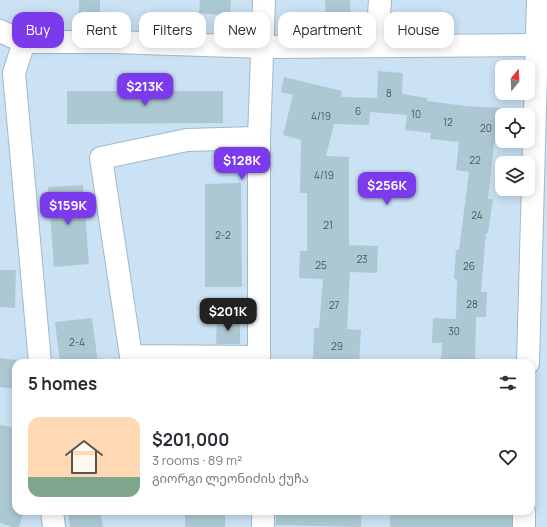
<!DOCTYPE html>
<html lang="en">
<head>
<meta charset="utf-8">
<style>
	body { margin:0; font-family:Manrope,"Noto Sans Georgian",sans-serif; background:#f7f7f7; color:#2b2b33; height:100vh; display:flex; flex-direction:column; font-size:15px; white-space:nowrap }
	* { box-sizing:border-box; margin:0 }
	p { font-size:13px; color:#7c7c81 }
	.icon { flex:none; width:22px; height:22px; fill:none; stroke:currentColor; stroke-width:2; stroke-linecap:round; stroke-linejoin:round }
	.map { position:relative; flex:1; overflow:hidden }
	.drawer { position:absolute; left:12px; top:359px; width:523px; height:156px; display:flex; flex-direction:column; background:#fff; border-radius:12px; box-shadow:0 2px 10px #0003 }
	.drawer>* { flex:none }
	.top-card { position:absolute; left:12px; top:12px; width:523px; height:36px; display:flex; gap:8px }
	.needle { width:26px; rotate:18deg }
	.buttons { position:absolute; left:495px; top:60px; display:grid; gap:8px }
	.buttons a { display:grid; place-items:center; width:40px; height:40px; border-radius:8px; background:#fff; box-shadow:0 2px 10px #0003; font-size:20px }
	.price { position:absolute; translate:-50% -34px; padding:0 9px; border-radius:8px; background:#7c3aed; color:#fff; font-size:13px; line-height:26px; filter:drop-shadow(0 1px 2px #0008) }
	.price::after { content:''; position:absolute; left:50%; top:24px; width:12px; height:9px; margin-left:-6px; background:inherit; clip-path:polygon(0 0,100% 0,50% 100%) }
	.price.on { background:#222; color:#fff }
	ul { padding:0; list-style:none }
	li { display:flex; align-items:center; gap:12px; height:100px; padding:0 16px }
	li span { display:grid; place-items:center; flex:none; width:112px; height:80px; border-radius:12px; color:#555 }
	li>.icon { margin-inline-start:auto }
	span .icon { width:48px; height:48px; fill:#fffc; stroke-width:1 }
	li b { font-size:17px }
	h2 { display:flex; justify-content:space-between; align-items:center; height:48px; padding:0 16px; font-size:17px }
	.chip { padding:0 14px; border-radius:12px; background:#fff; box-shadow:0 2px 10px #0003; font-size:14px; line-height:36px }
	.chip.on { background:#7c3aed; color:#fff }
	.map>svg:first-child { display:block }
</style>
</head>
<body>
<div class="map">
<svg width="547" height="527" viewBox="0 0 547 527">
	<rect width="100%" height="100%" fill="#cbe1f4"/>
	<g fill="#acc9d3">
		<rect x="79" y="0" width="21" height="23"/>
		<polygon points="200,0 231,0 230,16 199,13"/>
		<polygon points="325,0 350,0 351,22 326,23"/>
		<polygon points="378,71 403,73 402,94 427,98 427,101 466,106 504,108 504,115 502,115 502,144 494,143 488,199 493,199 488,233 486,233 481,292 487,292 486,317 476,317 475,363 441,363 442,343 432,343 433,318 456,319 457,279 454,279 456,250 459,250 469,172 456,170 459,142 430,139 431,133 405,130 407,115 370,112 369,125 334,124 326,156 349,157 349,245 378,246 377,273 350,272 347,329 361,330 359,363 313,361 314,328 319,328 323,279 299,278 300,251 307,251 307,193 300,193 301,140 283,135 293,95 281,92 284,77 342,91 341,97 377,98"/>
		<polygon points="67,91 223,91 223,123 67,124"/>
		<polygon points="241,183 242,287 205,287 205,184"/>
		<polygon points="83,185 89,264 54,267 48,187"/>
		<polygon points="0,270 16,270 15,308 0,307"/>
		<polygon points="92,318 98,363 60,363 55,322"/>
		<polygon points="217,320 240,320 240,344 216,344"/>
		<polygon points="0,358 16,360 16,389 0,387"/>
		<polygon points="0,425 16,428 16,511 24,511 19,527 12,527 0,523"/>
		<polygon points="68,511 100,511 103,527 70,527"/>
		<rect x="185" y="511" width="40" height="16"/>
		<polygon points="276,511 362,511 361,527 276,525"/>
		<rect x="390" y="511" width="122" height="16"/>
	</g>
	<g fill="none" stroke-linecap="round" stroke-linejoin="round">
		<g stroke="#a2b8c9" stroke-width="24">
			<g id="minor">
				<polyline points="0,31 24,42 113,42 263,47 547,45"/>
				<polyline points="24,42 14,73 40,363"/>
				<polyline points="377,46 380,0"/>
				<polyline points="259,138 187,140 101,158 131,356 259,357"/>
				<polyline points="259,363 259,138 264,0"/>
				<polyline points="528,363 538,0"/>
				<polyline points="52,511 54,527"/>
				<polyline points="263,511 263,527"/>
				<polyline points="524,527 524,511"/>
			</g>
		</g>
		<use href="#minor" stroke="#fff" stroke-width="22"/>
	</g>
	<g text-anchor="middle" stroke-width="3.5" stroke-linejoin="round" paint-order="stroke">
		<g font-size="10" fill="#48565e">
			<text x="389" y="97">8</text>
			<text x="358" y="115">6</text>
			<text x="416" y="118">10</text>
			<text x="321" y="120">4/19</text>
			<text x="448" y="126">12</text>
			<text x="486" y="132">20</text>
			<text x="475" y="164">22</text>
			<text x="324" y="179">4/19</text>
			<text x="477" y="219">24</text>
			<text x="328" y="229">21</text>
			<text x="223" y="239">2-2</text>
			<text x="362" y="263">23</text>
			<text x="321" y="269">25</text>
			<text x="469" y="270">26</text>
			<text x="472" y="308">28</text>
			<text x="334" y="309">27</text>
			<text x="454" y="335">30</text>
			<text x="77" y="346">2-4</text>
			<text x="337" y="350">29</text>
		</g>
	</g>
</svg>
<div class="buttons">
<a><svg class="needle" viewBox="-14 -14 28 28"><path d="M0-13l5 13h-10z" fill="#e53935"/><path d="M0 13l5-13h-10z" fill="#7c7c81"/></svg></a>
<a><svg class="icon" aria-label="locate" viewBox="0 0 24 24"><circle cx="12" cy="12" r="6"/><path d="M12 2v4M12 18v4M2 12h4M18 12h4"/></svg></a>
<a><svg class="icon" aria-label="layers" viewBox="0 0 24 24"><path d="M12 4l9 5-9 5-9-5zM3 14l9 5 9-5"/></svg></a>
</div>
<b class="price" style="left:145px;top:107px">$213K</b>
<b class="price" style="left:242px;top:181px">$128K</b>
<b class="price" style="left:387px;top:206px">$256K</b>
<b class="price" style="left:68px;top:226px">$159K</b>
<b class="price on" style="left:228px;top:332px">$201K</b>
<div class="top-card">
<a class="chip on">Buy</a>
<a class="chip">Rent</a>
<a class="chip">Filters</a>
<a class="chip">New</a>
<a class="chip">Apartment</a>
<a class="chip">House</a>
</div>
<section class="drawer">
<h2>5 homes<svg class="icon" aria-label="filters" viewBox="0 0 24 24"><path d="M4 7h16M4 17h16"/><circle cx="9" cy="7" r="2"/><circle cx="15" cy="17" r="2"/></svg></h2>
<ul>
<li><span style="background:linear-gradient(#ffd9b3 75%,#7fa58c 0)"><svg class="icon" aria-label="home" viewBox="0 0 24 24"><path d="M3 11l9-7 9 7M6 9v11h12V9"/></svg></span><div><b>$201,000</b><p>3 rooms · 89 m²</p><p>გიორგი ლეონიძის ქუჩა</p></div><svg class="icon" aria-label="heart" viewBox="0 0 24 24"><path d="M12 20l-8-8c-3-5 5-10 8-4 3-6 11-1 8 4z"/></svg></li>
</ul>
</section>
</div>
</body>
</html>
